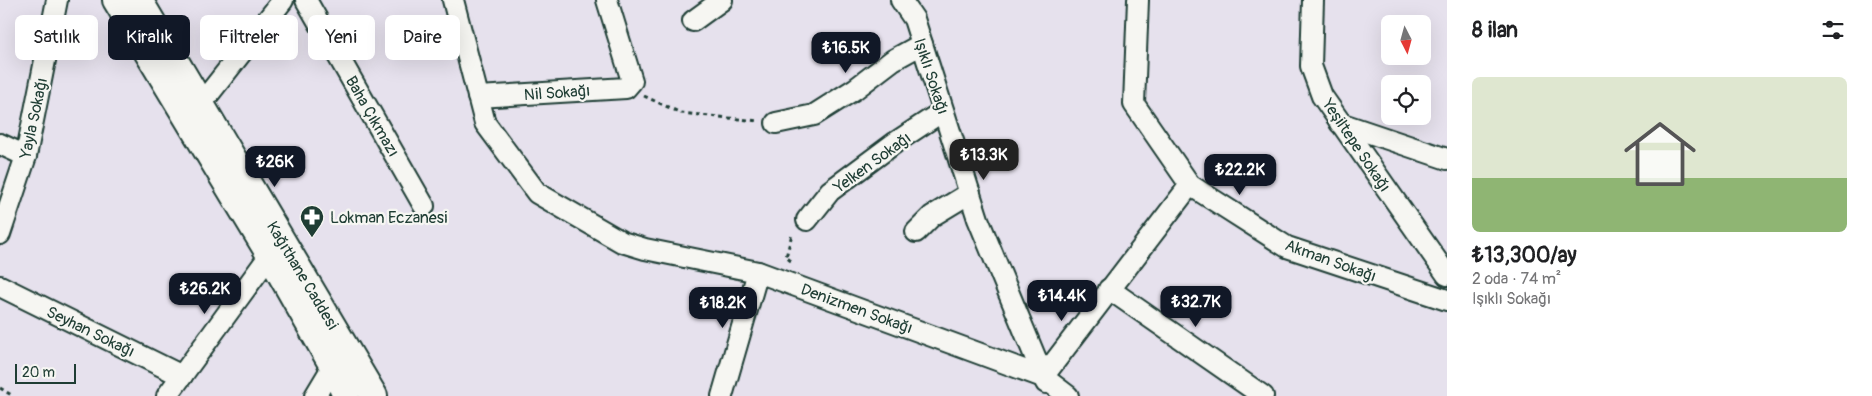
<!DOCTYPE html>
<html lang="tr">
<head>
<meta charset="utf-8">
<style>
	body { margin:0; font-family:Pangolin,sans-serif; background:#f2f2f2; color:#202124; height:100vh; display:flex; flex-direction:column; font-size:19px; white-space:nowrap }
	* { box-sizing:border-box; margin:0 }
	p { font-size:16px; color:#757577 }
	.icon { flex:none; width:28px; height:28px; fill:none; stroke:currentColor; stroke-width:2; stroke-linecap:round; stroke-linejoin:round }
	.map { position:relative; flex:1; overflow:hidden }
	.side { display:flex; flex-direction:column; background:#fff; width:425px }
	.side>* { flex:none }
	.hud { position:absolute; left:15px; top:15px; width:475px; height:45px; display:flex; gap:10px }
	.needle { width:32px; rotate:174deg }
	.buttons { position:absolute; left:1381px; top:15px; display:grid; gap:10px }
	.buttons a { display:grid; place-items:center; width:50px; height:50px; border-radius:8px; background:#fff; box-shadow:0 5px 20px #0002; font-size:25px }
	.scale { position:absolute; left:15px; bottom:12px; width:61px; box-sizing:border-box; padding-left:5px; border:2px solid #1f3d34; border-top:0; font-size:14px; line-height:18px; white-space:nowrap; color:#1f3d34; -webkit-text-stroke:4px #f6f6f2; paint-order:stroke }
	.price { position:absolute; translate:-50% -42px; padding:0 11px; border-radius:10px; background:#111827; color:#fff; font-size:16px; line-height:32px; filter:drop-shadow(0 1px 2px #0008) }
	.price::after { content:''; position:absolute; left:50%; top:30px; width:15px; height:11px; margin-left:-8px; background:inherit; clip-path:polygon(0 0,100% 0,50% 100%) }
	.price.current { background:#222; color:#fff }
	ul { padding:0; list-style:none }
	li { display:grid; align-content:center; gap:10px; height:265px; padding:0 25px }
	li+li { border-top:1px solid #e0e0e0 }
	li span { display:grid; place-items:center; height:155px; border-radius:8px; color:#555 }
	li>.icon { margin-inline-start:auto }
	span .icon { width:90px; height:90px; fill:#fffc; stroke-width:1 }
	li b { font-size:21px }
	h2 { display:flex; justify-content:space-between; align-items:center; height:60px; padding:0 25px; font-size:21px }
	.pill { padding:0 18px; border-radius:8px; background:#fff; box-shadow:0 5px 20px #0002; font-size:18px; line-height:45px }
	.pill.current { background:#111827; color:#fff }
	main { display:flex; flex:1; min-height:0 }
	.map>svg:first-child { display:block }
</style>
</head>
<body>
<main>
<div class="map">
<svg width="1447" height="396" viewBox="0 0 1447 396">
	<rect width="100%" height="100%" fill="#e6e1ed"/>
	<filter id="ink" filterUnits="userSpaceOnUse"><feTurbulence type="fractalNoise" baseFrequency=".02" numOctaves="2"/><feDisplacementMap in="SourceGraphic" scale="10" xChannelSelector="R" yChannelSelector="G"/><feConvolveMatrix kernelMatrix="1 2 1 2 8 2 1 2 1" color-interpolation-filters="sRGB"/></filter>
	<g filter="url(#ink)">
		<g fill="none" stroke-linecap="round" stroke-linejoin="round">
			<g stroke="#1f3d34" stroke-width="24">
				<g id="minor">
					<polyline points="306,0 424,206"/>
					<polyline points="453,0 485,123 537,193 622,242 645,249 758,272 1043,377 1068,396"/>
					<polyline points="901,0 914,19 978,219 1046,383"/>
					<polyline points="1138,0 1134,104 1190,185 1287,247 1447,300"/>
					<polyline points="1313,0 1311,66 1322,96 1447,275"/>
					<polyline points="693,21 722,0"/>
					<polyline points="478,97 626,88 632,81 607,0"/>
					<polyline points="201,104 283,0"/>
					<polyline points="776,123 814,115 855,89 893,60 922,44"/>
					<polyline points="1340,123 1447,159"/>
					<polyline points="0,144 26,156"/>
					<polyline points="807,220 830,191 896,142 943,111"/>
					<polyline points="916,232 932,216 970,193"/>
					<polyline points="0,234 26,156 57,0"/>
					<polyline points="0,286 182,376"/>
					<polyline points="1109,289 1263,396"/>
					<polyline points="1043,377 1190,185"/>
					<polyline points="167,396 270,255"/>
					<polyline points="315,396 333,366"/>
					<polyline points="722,396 758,272"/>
				</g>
			</g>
			<g stroke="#1f3d34" stroke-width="30">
				<g id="major">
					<polyline points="116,0 270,255 333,366 346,396"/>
					<polyline points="139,0 374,396"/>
				</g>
			</g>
			<g stroke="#1f3d34" stroke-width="3" stroke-dasharray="4 4" stroke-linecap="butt">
				<polyline points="644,96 681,113 758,121"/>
				<polyline points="791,261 786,257 792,234"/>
				<polyline points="0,388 13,396"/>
			</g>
			<use href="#minor" stroke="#f6f6f2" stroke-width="20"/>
			<use href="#major" stroke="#f6f6f2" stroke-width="26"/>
		</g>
	</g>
	<defs>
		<g id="pharmacy-pin" transform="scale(1.25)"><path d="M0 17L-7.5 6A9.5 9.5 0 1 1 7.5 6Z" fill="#1f3d34" stroke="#f6f6f2"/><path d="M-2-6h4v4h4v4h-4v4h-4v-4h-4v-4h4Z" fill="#fff"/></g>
	</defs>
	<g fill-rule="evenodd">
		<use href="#pharmacy-pin" x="312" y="217"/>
	</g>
	<g text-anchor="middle" stroke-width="4.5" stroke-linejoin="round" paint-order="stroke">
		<g font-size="16" fill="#1f3d34" stroke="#f6f6f2">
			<text transform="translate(932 76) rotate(72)" y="6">Işıklı Sokağı</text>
			<text transform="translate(557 92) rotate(-4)" y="6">Nil Sokağı</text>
			<text transform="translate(373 116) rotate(60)" y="6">Baha Çıkmazı</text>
			<text transform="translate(33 118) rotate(-78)" y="6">Yayla Sokağı</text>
			<text transform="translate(1357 145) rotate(56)" y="6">Yeşiltepe Sokağı</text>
			<text transform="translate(872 162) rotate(-36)" y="6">Yelken Sokağı</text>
			<text transform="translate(1331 260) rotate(20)" y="6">Akman Sokağı</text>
			<text transform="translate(303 275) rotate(59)" y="6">Kağıthane Caddesi</text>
			<text transform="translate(857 308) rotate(20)" y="6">Denizmen Sokağı</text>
			<text transform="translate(91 331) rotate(26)" y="6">Seyhan Sokağı</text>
		</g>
		<g font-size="16" fill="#1f3d34" stroke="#f6f6f2" text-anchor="start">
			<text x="330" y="223">Lokman Eczanesi</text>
		</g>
	</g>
</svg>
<div class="buttons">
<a><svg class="needle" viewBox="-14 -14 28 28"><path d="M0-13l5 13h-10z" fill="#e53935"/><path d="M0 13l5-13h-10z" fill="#757577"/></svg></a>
<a><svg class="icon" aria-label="locate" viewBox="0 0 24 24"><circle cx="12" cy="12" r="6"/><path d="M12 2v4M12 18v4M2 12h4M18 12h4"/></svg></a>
</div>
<div class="scale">20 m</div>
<b class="price" style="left:846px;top:74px">₺16.5K</b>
<b class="price current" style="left:984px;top:181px">₺13.3K</b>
<b class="price" style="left:275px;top:188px">₺26K</b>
<b class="price" style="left:1240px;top:196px">₺22.2K</b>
<b class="price" style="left:205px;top:315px">₺26.2K</b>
<b class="price" style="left:1062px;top:322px">₺14.4K</b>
<b class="price" style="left:1196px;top:328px">₺32.7K</b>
<b class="price" style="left:723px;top:329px">₺18.2K</b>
<div class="hud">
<a class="pill">Satılık</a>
<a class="pill current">Kiralık</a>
<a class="pill">Filtreler</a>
<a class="pill">Yeni</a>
<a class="pill">Daire</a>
</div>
</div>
<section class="side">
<h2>8 ilan<svg class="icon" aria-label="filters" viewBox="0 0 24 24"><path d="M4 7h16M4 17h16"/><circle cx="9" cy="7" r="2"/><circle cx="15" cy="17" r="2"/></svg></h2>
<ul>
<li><span style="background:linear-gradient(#dfe7d0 65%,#8fb573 0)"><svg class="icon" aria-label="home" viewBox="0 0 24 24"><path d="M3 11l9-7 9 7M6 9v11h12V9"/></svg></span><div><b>₺13,300/ay</b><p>2 oda · 74 m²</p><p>Işıklı Sokağı</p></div></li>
</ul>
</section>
</main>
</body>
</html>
